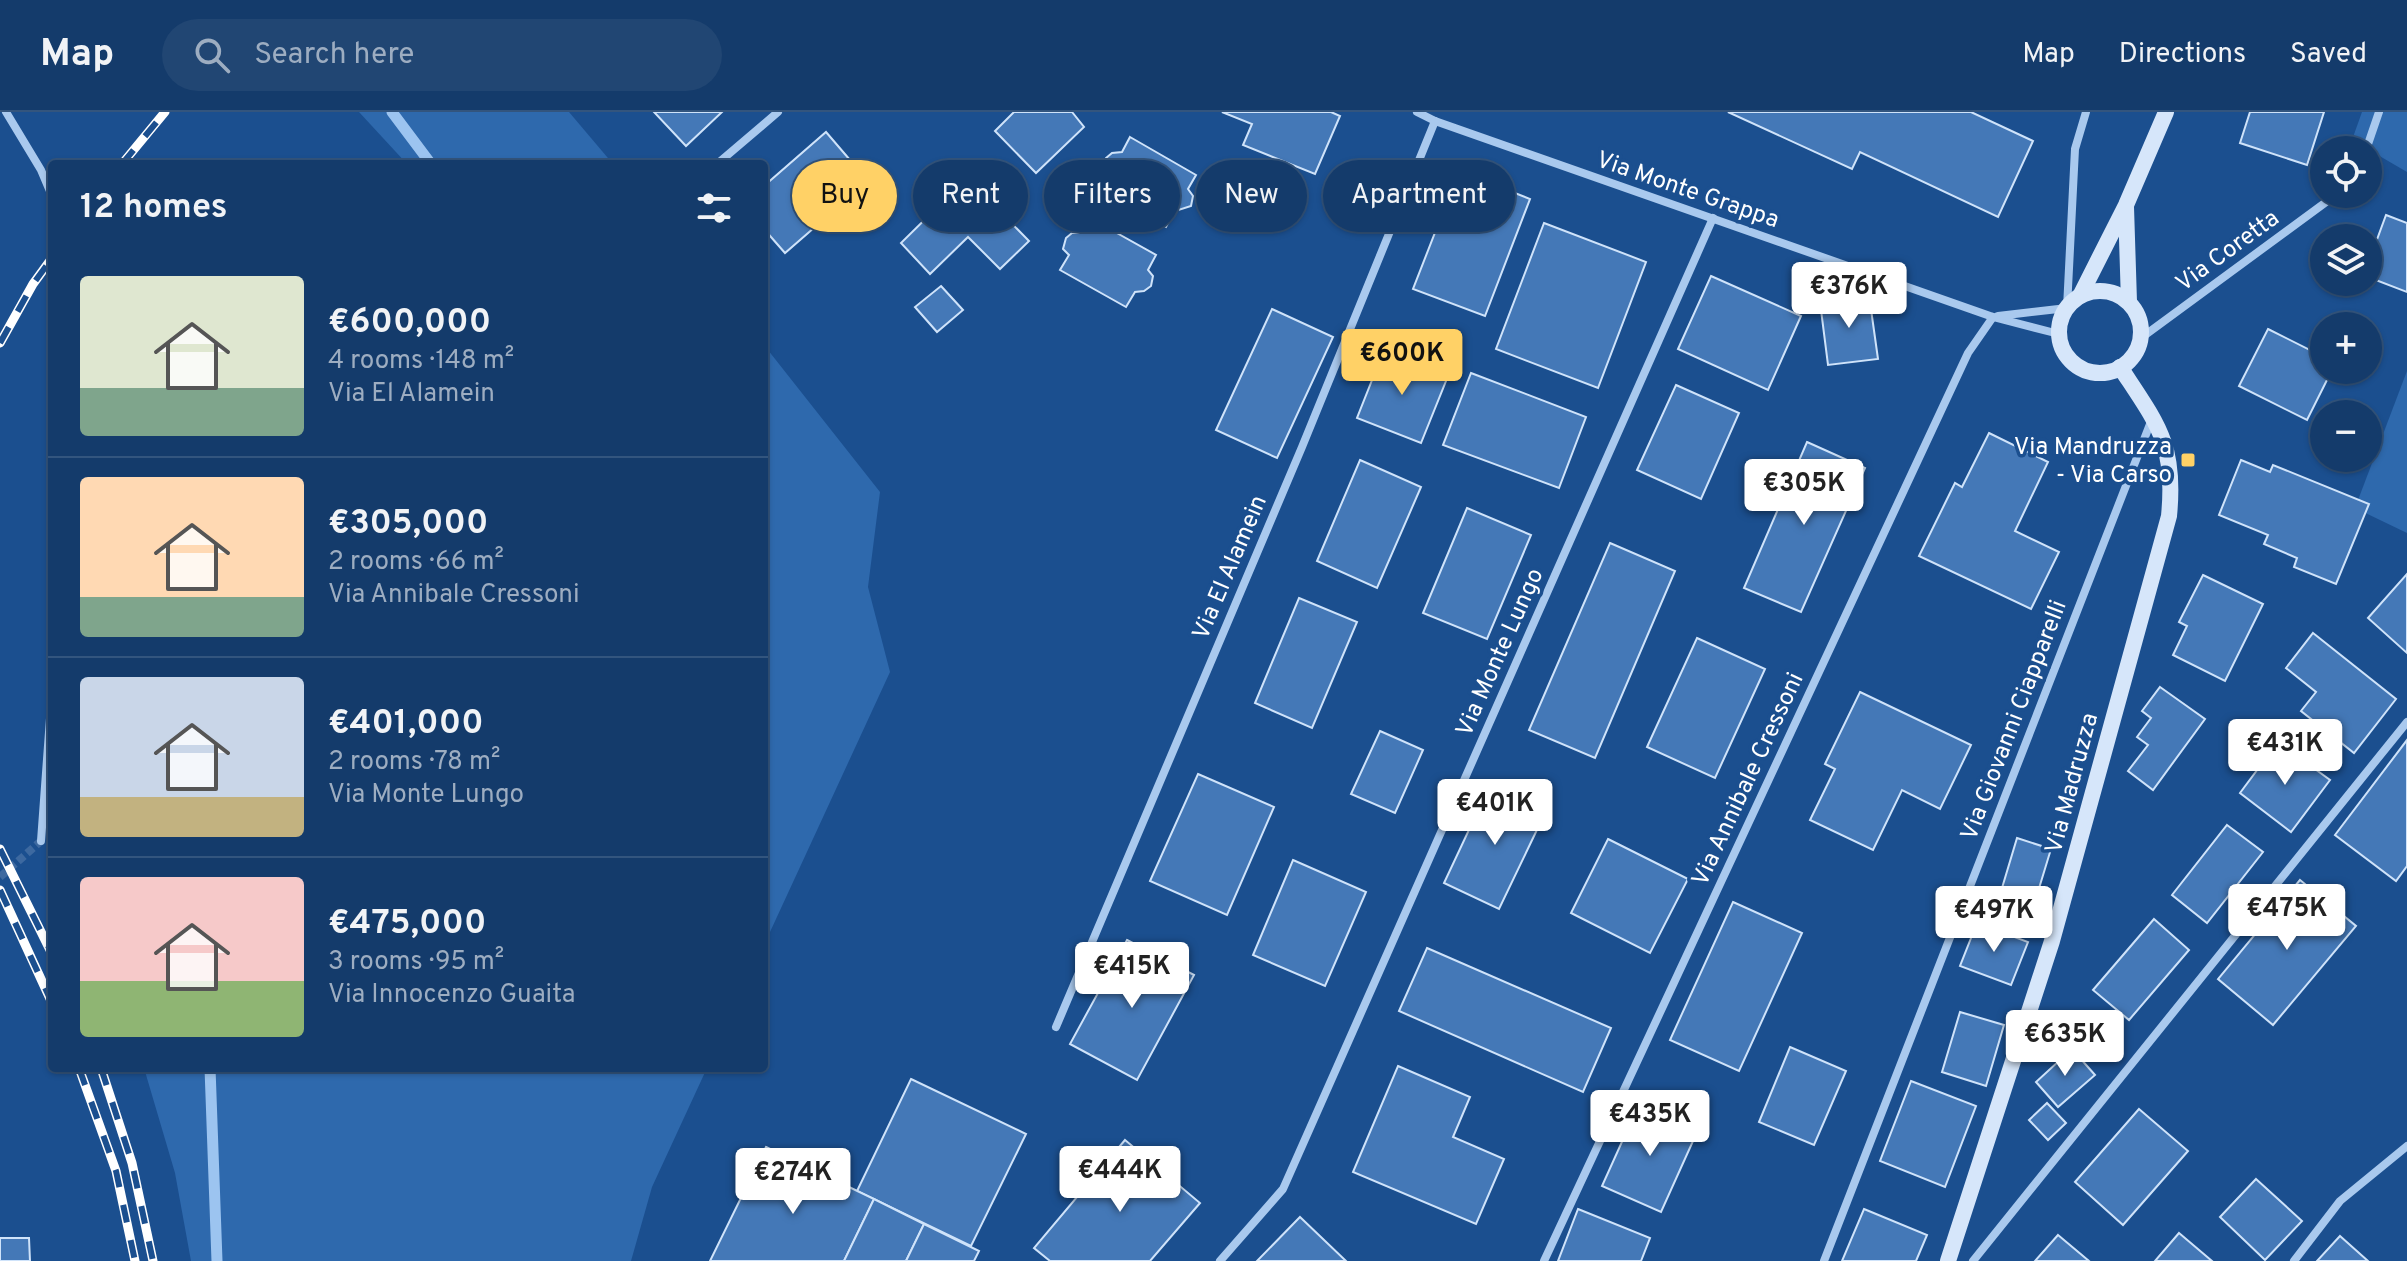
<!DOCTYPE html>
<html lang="en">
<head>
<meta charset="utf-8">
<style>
	body { margin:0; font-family:Overpass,sans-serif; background:#214673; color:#f1f3f6; height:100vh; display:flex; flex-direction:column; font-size:30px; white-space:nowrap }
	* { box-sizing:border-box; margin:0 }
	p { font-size:26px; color:#9dadc1 }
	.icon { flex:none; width:44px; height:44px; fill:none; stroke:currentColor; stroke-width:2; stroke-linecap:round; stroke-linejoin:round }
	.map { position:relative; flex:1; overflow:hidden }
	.panel { position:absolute; left:48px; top:48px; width:720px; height:912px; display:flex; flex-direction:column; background:#143b6b; border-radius:8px; box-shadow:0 2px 6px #0004,0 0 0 2px #33557e }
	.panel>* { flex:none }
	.banner { position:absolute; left:792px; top:48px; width:760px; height:72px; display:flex; gap:16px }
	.controls { position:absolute; left:2310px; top:24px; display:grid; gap:16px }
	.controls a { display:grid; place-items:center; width:72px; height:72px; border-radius:50%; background:#143b6b; box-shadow:0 2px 6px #0004,0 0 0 2px #33557e; font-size:40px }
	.price { position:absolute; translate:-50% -68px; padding:0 18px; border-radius:8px; background:#fff; color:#222; font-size:26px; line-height:52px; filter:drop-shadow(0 2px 4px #0008) }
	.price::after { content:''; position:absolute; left:50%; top:48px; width:24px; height:18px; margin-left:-12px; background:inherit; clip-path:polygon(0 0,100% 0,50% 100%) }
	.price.selected { background:#ffd166; color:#111 }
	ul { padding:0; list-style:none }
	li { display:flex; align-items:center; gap:24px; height:200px; padding:0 32px }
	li+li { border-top:2px solid #33557e }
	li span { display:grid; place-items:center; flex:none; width:224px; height:160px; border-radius:8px; color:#555 }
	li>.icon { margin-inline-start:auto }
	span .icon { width:96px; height:96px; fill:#fffc; stroke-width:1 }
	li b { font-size:34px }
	h2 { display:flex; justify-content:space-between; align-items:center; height:96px; padding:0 32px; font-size:34px }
	.tag { padding:0 28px; border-radius:36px; background:#143b6b; box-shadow:0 2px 6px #0004,0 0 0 2px #33557e; font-size:28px; line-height:72px }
	.tag.selected { background:#ffd166; color:#111 }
	header { display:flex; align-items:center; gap:48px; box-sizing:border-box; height:112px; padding:0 40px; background:#143b6b; border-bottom:2px solid #33557e }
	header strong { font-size:38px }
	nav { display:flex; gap:44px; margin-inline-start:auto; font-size:28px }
	.search { width:560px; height:72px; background:#214673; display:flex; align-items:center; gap:20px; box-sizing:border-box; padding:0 28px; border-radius:44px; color:#9dadc1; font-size:30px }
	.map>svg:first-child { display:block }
</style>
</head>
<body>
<header>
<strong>Map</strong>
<div class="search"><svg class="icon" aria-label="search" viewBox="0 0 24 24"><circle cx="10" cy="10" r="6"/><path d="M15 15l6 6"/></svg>Search here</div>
<nav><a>Map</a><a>Directions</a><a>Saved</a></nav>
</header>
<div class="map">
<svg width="2407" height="1149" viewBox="0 0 2407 1149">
	<rect width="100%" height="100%" fill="#1b4f8f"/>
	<g fill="#2e69ad">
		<polygon points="359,0 569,0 613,52 407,52"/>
		<polygon points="2362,0 2407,0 2407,60 2352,28"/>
		<polygon points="764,233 880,380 868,475 890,560 764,833"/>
		<polygon points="2407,259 2407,421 2355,396"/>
		<polygon points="144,956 707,956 652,1075 631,1149 191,1149 175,1061"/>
	</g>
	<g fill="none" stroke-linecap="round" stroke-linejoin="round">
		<g stroke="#9cc4f0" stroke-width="11">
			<polyline points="392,0 431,52"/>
			<polyline points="210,956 217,1149"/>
		</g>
	</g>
	<g fill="#4478b7" stroke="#cfe3fa" stroke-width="2">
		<polygon points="654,0 722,0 686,34"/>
		<polygon points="1014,0 1072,0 1084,15 1036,61 995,19"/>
		<polygon points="1222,0 1331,0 1340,4 1315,62 1243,33 1252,12"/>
		<polygon points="1728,0 1971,0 2033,29 1998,105 1860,40 1852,57"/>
		<polygon points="2250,0 2324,0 2307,53 2240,31"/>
		<polygon points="826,20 868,69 785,141 764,117 764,74"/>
		<polygon points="1130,25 1196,63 1188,77 1193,84 1191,94 1175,99 1166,115 1100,78 1109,63 1103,57 1106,46 1112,41 1122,40"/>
		<polygon points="1459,59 1530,87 1485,204 1413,177"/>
		<polygon points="967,66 1029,129 1000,157 968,125 930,162 901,131"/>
		<polygon points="2386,103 2407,111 2407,180 2368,165 2368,152"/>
		<polygon points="1090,106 1156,143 1148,158 1153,164 1151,174 1144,179 1135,180 1126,195 1060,158 1069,143 1063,137 1066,126 1072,121 1082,121"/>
		<polygon points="1544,111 1646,150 1598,276 1496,237"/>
		<polygon points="1711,164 1801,204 1768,278 1678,237"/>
		<polygon points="941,174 963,198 937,220 915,195"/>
		<polygon points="1869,183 1878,247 1828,253 1820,190"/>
		<polygon points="1272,197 1333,225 1277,346 1216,318"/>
		<polygon points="2268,217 2324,245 2324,258 2332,258 2307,308 2239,274"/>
		<polygon points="1384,238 1448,264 1421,331 1357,306"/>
		<polygon points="1471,261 1586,305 1559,376 1443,333"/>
		<polygon points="1676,273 1739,301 1701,387 1637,358"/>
		<polygon points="1989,321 2048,350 2015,419 2059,440 2031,497 1919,444 1955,371 1962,375"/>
		<polygon points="1807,330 1865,356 1801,500 1744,476"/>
		<polygon points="1360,348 1421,375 1377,476 1317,449"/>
		<polygon points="2241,348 2270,360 2273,353 2369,392 2336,472 2294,455 2297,446 2264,432 2268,423 2219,403"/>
		<polygon points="1467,396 1531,423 1487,527 1423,501"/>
		<polygon points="1610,431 1675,459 1595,646 1529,618"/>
		<polygon points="2407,462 2407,541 2368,506"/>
		<polygon points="2203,463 2263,492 2225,569 2173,543 2187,514 2179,510"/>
		<polygon points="1299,486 1357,510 1312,616 1255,591"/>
		<polygon points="2313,521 2396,587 2354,641 2301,599 2316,580 2286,556"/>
		<polygon points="1697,526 1765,557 1715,666 1647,635"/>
		<polygon points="2160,575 2205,607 2153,678 2128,659 2148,633 2137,625 2151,606 2142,599"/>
		<polygon points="1860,580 1971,633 1940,697 1902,678 1873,738 1810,708 1835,657 1825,652"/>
		<polygon points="1380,619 1423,638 1395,701 1351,682"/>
		<polygon points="2407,628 2407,754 2396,769 2335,723"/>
		<polygon points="2278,630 2330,668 2291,720 2240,681"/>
		<polygon points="1198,662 1274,695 1227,803 1150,769"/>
		<polygon points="1490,673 1546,699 1499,797 1444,771"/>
		<polygon points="2227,713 2263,740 2207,811 2172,783"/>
		<polygon points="2017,726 2051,737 2033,796 1999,786"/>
		<polygon points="1608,727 1688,767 1650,841 1571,801"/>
		<polygon points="1293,748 1366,780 1325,874 1253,843"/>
		<polygon points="2300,768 2356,814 2273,913 2218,867"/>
		<polygon points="1733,790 1802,821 1739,959 1670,928"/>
		<polygon points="2154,807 2189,838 2129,908 2093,878"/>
		<polygon points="1977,811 2028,830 2011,873 1960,854"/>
		<polygon points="1127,828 1194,863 1137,968 1070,932"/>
		<polygon points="1427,836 1611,916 1583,980 1399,899"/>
		<polygon points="1960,900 2004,913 1986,974 1942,960"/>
		<polygon points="1790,935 1846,959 1814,1033 1759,1010"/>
		<polygon points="2072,937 2095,963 2058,995 2036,970"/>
		<polygon points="1398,954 1470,985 1453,1025 1504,1047 1476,1112 1353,1060"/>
		<polygon points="911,967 1026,1022 971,1134 857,1079"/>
		<polygon points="1911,969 1976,994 1945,1075 1880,1049"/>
		<polygon points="2047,991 2066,1011 2048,1028 2029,1008"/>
		<polygon points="1639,992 1698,1018 1661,1100 1602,1074"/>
		<polygon points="2139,997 2188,1039 2123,1113 2075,1070"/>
		<polygon points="1125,1028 1200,1091 1150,1149 1050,1149 1034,1136"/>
		<polygon points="766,1035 874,1087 844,1149 710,1149"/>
		<polygon points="2256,1067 2302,1109 2265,1148 2220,1105"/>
		<polygon points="874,1087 924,1112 906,1149 844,1149"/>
		<polygon points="1578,1097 1650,1126 1641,1149 1558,1149"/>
		<polygon points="1864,1097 1927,1123 1916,1149 1842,1149"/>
		<polygon points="1300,1105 1346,1149 1257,1149"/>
		<polygon points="924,1112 979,1139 974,1149 906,1149"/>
		<polygon points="2179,1121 2212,1149 2155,1149"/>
		<polygon points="2058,1123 2089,1149 2035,1149"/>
		<polygon points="2340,1124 2368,1149 2317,1149"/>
		<polygon points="0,1126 29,1126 30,1149 0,1149"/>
	</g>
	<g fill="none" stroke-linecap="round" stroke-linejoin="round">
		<polyline stroke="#3d69a0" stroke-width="8" stroke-dasharray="8 4" stroke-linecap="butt" points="0,765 41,729"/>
		<g stroke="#a9c9ee" stroke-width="8">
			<polyline points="6,0 41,58 52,84"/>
			<polyline points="1417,0 1435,9 1993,205 2059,222"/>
			<polyline points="2366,38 2379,0"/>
			<polyline points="717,52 778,0"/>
			<polyline points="1998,204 2067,196 2075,37 2086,0"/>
			<polyline points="2141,226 2337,82"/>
			<polyline points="41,729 52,579"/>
			<polyline points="1056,915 1302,335 1435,9"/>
			<polyline points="1220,1149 1283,1077 1713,106"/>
			<polyline points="1544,1149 1968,241 1993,205"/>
			<polyline points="1824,1149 2152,307"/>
			<polyline points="1973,1149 2407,610"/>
			<polyline points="2294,1149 2340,1089 2407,1034"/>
		</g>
		<g stroke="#d6e6fa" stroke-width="16">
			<polyline points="2126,95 2129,190"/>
			<circle cx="2100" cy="220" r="41"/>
			<polyline points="2080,184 2126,93 2166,0"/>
			<path d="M1948 1149 2052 829 2169 404C2176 332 2158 313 2120 255"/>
		</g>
		<g stroke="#fff" stroke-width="9">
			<g id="rail">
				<polyline points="122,52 165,0"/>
				<polyline points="0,231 33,172 52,146"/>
				<polyline points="0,737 52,842"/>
				<polyline points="0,778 52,891"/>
				<polyline points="79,956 116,1059 135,1149"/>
				<polyline points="101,956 132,1051 153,1149"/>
			</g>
		</g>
		<use href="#rail" stroke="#1b4f8f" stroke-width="6" stroke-dasharray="18" stroke-linecap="butt"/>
	</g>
	<rect fill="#ffd166" stroke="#1b4f8f" stroke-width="3" x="2180" y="340" width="16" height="16" rx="4"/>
	<g text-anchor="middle" stroke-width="7" stroke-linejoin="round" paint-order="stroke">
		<g font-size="24" fill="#fff" stroke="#1b4f8f">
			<text transform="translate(1688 77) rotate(19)" y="8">Via Monte Grappa</text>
			<text transform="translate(2227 138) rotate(-36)" y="8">Via Coretta</text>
			<text transform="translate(1229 455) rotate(-67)" y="8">Via El Alamein</text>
			<text transform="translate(1499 540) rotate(-66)" y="8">Via Monte Lungo</text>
			<text transform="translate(2013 608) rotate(-69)" y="8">Via Giovanni Ciapparelli</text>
			<text transform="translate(1747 667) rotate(-65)" y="8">Via Annibale Cressoni</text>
			<text transform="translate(2071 671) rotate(-75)" y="8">Via Madruzza</text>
		</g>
		<g font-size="24" fill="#fff" stroke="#1b4f8f" text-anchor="end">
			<text x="2172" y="342">Via Mandruzza<tspan x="2172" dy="28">- Via Carso</tspan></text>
		</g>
	</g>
</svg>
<div class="controls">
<a><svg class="icon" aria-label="locate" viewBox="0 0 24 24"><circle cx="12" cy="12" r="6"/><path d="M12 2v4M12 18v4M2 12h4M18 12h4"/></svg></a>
<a><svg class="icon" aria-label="layers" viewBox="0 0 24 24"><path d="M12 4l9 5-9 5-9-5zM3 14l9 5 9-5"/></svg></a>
<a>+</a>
<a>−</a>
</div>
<b class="price" style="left:1849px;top:218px">€376K</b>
<b class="price selected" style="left:1402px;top:285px">€600K</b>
<b class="price" style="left:1804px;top:415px">€305K</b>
<b class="price" style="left:2285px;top:675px">€431K</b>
<b class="price" style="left:1495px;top:735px">€401K</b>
<b class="price" style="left:2287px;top:840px">€475K</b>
<b class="price" style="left:1994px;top:842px">€497K</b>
<b class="price" style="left:1132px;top:898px">€415K</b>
<b class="price" style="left:2065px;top:966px">€635K</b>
<b class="price" style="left:1650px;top:1046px">€435K</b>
<b class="price" style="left:1120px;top:1102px">€444K</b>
<b class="price" style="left:793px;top:1104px">€274K</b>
<div class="banner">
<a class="tag selected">Buy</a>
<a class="tag">Rent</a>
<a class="tag">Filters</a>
<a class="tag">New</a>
<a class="tag">Apartment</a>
</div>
<section class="panel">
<h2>12 homes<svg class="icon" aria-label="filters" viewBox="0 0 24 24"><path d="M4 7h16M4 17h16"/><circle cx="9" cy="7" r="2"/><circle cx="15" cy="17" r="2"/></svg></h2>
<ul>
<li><span style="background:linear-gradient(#dfe7d0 70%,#7fa58c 0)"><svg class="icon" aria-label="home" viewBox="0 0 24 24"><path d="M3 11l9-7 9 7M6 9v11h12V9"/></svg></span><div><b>€600,000</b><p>4 rooms · 148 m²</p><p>Via El Alamein</p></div></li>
<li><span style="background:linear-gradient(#ffd9b3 75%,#7fa58c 0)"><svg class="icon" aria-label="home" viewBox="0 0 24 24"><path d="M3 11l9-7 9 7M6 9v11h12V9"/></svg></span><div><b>€305,000</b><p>2 rooms · 66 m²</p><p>Via Annibale Cressoni</p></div></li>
<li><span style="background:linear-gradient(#c9d6e8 75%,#c2b280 0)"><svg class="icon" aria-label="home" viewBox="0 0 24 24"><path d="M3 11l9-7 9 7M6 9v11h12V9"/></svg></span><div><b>€401,000</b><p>2 rooms · 78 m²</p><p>Via Monte Lungo</p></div></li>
<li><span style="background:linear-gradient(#f6c9c9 65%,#8fb573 0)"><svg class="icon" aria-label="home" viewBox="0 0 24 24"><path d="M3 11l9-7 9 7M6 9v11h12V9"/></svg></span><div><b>€475,000</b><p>3 rooms · 95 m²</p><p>Via Innocenzo Guaita</p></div></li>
</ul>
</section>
</div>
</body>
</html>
